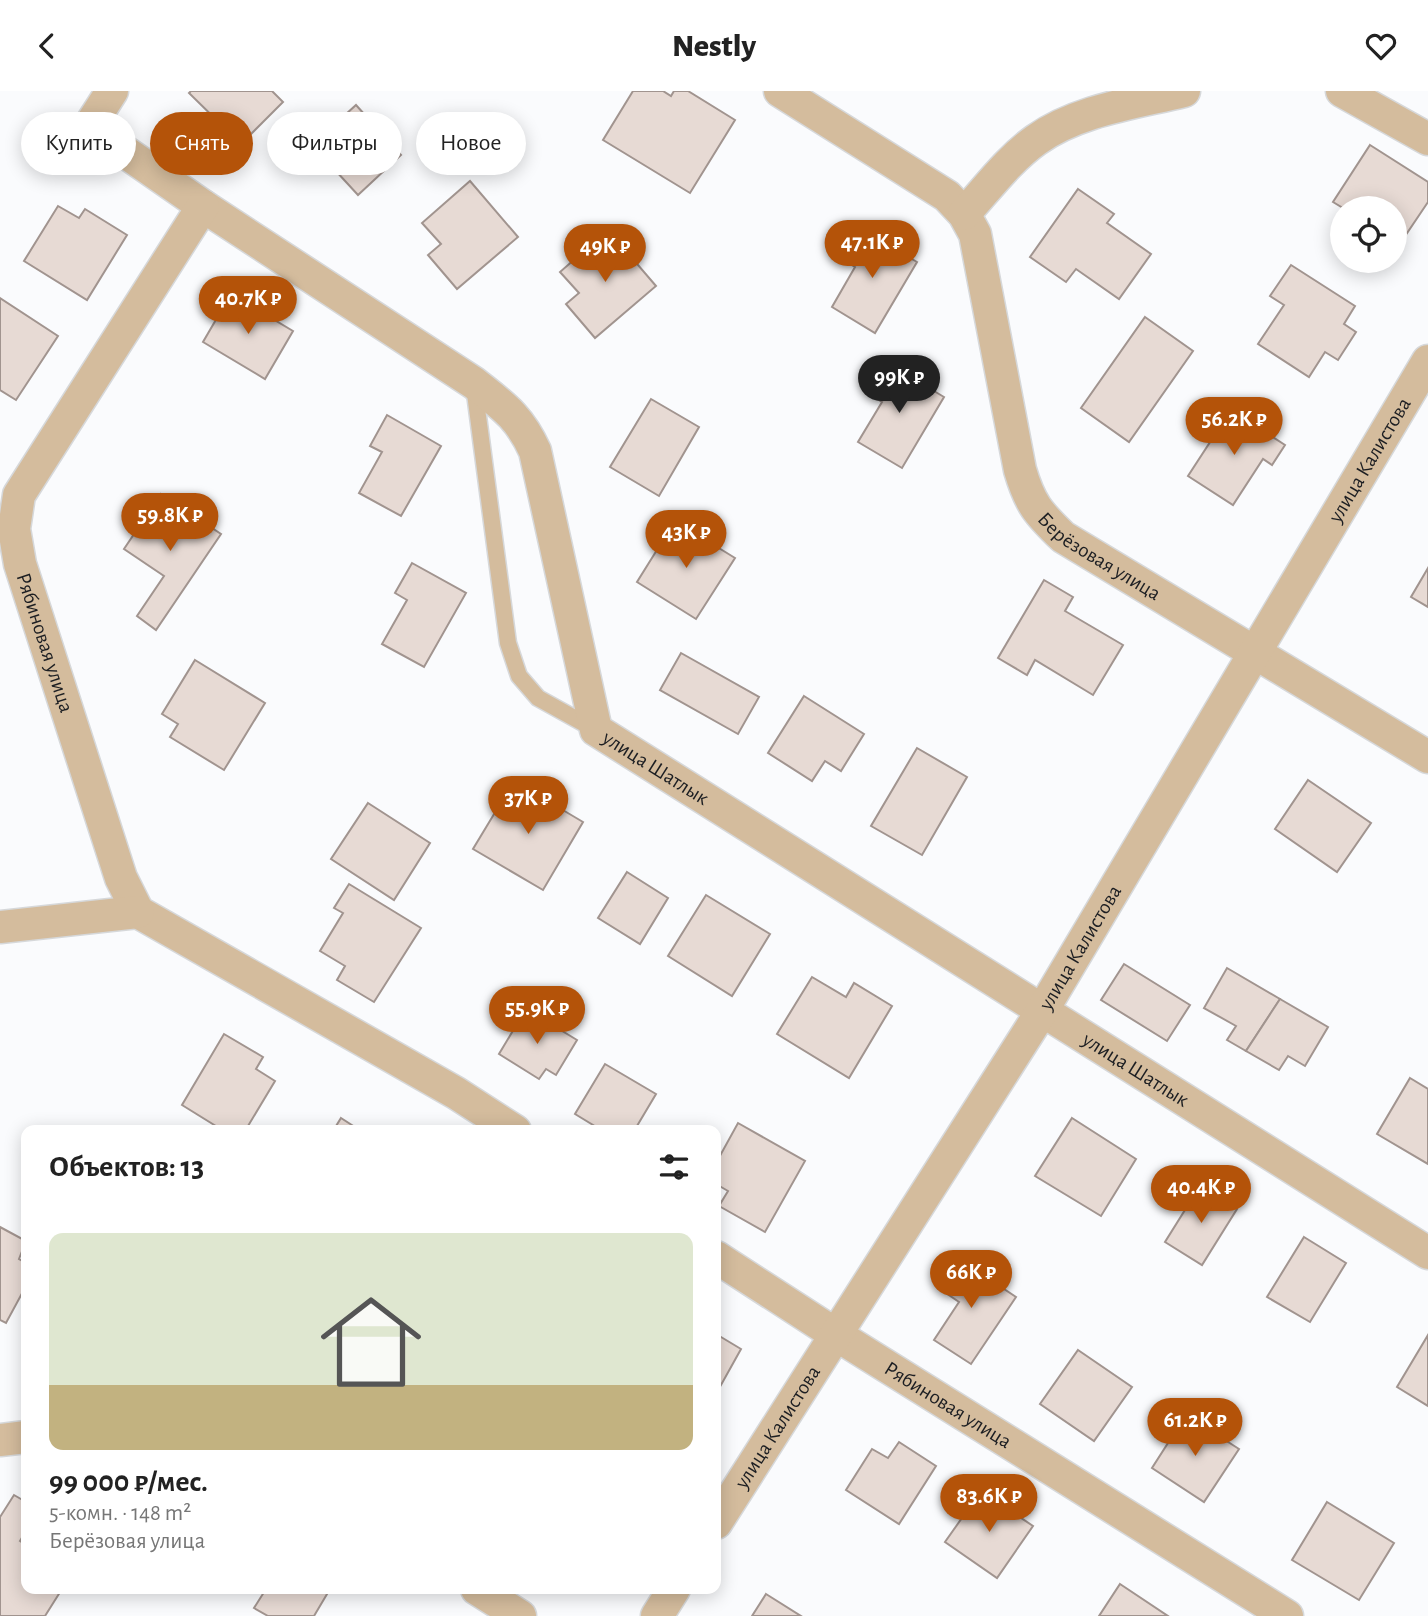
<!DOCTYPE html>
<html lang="ru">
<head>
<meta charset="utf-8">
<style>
	body { margin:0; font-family:"Alegreya Sans",sans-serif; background:#f2f2f2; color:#222; height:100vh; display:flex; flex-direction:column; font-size:26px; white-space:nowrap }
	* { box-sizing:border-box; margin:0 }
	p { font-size:23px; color:#767676 }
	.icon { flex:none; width:38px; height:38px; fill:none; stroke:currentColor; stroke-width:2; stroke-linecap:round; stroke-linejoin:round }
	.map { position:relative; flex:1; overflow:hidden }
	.side { position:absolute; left:21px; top:1034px; width:700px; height:469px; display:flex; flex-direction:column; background:#fff; border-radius:14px; box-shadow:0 4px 18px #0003 }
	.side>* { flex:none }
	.hud { position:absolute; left:21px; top:21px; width:700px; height:63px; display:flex; gap:14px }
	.buttons { position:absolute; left:1330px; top:105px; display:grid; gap:14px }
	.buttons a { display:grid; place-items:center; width:77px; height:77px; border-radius:50%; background:#fff; box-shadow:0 4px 18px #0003; font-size:35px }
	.price { position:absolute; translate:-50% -60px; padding:0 16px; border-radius:24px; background:#b45309; color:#fff; font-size:23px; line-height:46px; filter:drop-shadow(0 2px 4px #0008) }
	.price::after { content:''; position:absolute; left:50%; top:42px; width:21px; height:16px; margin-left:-10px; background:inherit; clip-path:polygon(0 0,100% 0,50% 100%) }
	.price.current { background:#222; color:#fff }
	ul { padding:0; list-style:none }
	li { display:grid; align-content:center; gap:14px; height:371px; padding:0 28px }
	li+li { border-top:2px solid #e0e0e0 }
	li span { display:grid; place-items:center; height:217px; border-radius:14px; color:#555 }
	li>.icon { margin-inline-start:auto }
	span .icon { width:126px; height:126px; fill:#fffc; stroke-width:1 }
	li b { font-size:30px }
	h2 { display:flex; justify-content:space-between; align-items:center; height:84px; padding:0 28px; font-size:30px }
	.chip { padding:0 24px; border-radius:32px; background:#fff; box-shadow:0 4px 18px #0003; font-size:24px; line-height:63px }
	.chip.current { background:#b45309; color:#fff }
	header { display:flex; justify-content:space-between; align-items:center; height:91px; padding:0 28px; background:#fff; font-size:32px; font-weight:800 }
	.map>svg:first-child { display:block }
</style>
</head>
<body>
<header><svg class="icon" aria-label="back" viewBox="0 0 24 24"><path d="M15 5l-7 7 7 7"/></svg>Nestly<svg class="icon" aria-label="heart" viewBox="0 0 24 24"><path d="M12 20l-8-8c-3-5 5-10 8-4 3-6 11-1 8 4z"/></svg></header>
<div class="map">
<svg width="1428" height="1525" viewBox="0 0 1428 1525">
	<rect width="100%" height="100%" fill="#fafbfd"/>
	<g fill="#e7dad4" stroke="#a1948f" stroke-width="2">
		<polygon points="191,0 272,0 283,11 241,53 189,2"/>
		<polygon points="633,0 663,0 671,5 674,0 688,0 735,29 690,102 603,49"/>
		<polygon points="356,14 401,64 358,104 312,54"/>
		<polygon points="1370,54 1428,91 1428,111 1399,154 1395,151 1395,117 1343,117 1333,111"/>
		<polygon points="470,90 518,146 457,198 428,164 441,153 422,132"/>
		<polygon points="1078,98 1114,123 1107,132 1151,163 1119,208 1076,178 1066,191 1030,166"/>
		<polygon points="58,115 79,127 85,118 127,144 87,209 24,170"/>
		<polygon points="860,138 917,171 875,242 832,216 855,176 842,168"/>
		<polygon points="608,139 656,195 595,247 566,213 579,202 560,181"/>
		<polygon points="1291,174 1355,215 1344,233 1356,241 1338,269 1325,261 1309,286 1258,253 1284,214 1270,205"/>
		<polygon points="231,203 293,240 265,288 203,251"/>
		<polygon points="0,207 58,245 16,309 0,299"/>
		<polygon points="1145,226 1193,260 1129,351 1081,317"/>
		<polygon points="887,272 944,306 902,377 858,351 882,311 869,303"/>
		<polygon points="651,308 699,336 659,405 610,376"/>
		<polygon points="1231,319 1285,354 1272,374 1263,368 1233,414 1188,385"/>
		<polygon points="387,324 441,355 401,425 359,402 382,361 370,355"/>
		<polygon points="161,403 221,443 156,539 137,525 164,485 124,458"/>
		<polygon points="675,430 735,467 696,528 637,491"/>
		<polygon points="412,472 466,502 424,576 382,553 407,509 395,502"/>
		<polygon points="1428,477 1428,516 1411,506"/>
		<polygon points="1044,489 1073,506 1065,520 1123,554 1093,604 1035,569 1027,584 998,567"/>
		<polygon points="681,562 759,606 738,643 660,599"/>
		<polygon points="195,569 265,612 224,679 170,646 178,633 162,623"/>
		<polygon points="804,605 864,643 841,680 825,670 812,690 768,662"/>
		<polygon points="917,657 967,686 922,764 871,735"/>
		<polygon points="1308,689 1371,732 1337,781 1275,738"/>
		<polygon points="514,690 583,731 543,799 473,758"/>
		<polygon points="368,712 430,752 394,809 331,768"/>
		<polygon points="627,781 668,807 640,853 598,827"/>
		<polygon points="349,793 421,837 374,911 337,889 345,875 320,860 343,822 334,817"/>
		<polygon points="706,804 770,843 732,905 668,865"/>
		<polygon points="1124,873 1190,914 1167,950 1101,909"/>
		<polygon points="1227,877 1280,908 1246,960 1227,949 1236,935 1204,917"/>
		<polygon points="812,886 846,906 854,892 892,915 849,987 777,943"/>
		<polygon points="1280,908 1328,936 1305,975 1288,965 1279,979 1246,960"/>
		<polygon points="526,918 577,949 556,984 546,978 539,988 499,963"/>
		<polygon points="224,943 263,966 256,978 275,990 245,1040 224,1040 182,1014"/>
		<polygon points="605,973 656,1003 634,1040 603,1040 575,1023"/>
		<polygon points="1410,987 1428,998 1428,1073 1377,1043"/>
		<polygon points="341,1027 361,1040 333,1040"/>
		<polygon points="1072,1027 1136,1068 1101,1125 1035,1085"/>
		<polygon points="738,1032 805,1070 765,1141 719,1115 728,1100 716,1093 716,1072"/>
		<polygon points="1200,1095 1237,1118 1202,1174 1165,1151"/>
		<polygon points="0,1136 26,1150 19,1168 26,1172 26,1195 6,1232 0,1229"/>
		<polygon points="1304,1146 1346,1172 1310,1231 1267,1206"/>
		<polygon points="956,1166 1016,1206 971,1273 934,1249 959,1211 937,1196"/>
		<polygon points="716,1243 741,1258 716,1303"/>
		<polygon points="1428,1244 1428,1315 1397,1296"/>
		<polygon points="1078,1259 1132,1296 1094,1350 1040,1313"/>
		<polygon points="1186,1324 1239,1358 1204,1411 1152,1377"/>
		<polygon points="899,1351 936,1375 899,1433 846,1399 872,1358 888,1367"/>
		<polygon points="981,1400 1033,1435 997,1487 945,1451"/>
		<polygon points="14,1404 26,1411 26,1440 20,1450 26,1454 26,1498 62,1498 45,1525 0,1525 0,1426"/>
		<polygon points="1327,1411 1394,1452 1359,1509 1292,1469"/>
		<polygon points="1120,1493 1168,1525 1099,1525"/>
		<polygon points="266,1498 330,1498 314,1525 268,1525 254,1517"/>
		<polygon points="766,1503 801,1525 752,1525"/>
	</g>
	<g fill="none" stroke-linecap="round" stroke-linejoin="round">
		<g stroke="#d6d8da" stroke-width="19">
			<polyline id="service" points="474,295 508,552 519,585 538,607 594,638"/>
		</g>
		<g stroke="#d6d8da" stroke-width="35">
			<g id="minor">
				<path id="s1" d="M112 0 89 36 203 115 474 292C503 315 519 325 535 360L596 639 1428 1162"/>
				<path id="s2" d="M780 0 947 105 964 123 975 143 1020 379C1030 413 1038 422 1063 446L1428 666"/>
				<polyline points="1342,0 1428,48"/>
				<path id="s3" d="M203 115 19 404 14 438 20 473 121 787 138 821 456 1002 515 1040"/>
				<path d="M964 123C987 98 1008 69 1036 49 1078 19 1135 12 1184 0"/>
				<polyline points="0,836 138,821"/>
				<path id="s4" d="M716 1166 835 1243 1287 1525"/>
				<polyline points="0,1349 26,1346"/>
				<path id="s5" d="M716 1432 1042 920 1428 270"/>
				<polyline points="477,1498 520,1525"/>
				<polyline points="657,1525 674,1498"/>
			</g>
		</g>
		<use href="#service" stroke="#d4bc9d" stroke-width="16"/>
		<use href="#minor" stroke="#d4bc9d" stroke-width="32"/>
	</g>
	<g text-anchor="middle" stroke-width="7" stroke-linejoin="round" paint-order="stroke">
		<g font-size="21" fill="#1c1e22" stroke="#fafbfd">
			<text dy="7" stroke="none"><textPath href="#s5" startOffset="1248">улица Калистова</textPath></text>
			<text dy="7" stroke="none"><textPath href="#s2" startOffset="607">Берёзовая улица</textPath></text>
			<text dy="7" stroke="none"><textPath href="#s3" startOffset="495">Рябиновая улица</textPath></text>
			<text dy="7" stroke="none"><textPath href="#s1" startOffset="954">улица Шатлык</textPath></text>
			<text dy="7" stroke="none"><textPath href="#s5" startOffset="681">улица Калистова</textPath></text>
			<text dy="7" stroke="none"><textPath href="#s1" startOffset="1521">улица Шатлык</textPath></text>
			<text dy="7" stroke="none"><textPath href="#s4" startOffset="275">Рябиновая улица</textPath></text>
			<text dy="7" stroke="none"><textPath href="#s5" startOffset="114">улица Калистова</textPath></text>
		</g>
	</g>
</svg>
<div class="buttons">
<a><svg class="icon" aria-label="locate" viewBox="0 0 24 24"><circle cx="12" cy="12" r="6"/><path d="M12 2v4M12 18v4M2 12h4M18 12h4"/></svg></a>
</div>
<b class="price" style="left:872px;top:189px">47.1K ₽</b>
<b class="price" style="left:605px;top:193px">49K ₽</b>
<b class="price" style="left:248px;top:245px">40.7K ₽</b>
<b class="price current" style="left:899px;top:324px">99K ₽</b>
<b class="price" style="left:1234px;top:366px">56.2K ₽</b>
<b class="price" style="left:170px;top:462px">59.8K ₽</b>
<b class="price" style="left:686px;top:479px">43K ₽</b>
<b class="price" style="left:528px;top:745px">37K ₽</b>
<b class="price" style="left:537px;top:955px">55.9K ₽</b>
<b class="price" style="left:1201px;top:1134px">40.4K ₽</b>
<b class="price" style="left:971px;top:1219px">66K ₽</b>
<b class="price" style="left:1195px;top:1367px">61.2K ₽</b>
<b class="price" style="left:989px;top:1443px">83.6K ₽</b>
<div class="hud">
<a class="chip">Купить</a>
<a class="chip current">Снять</a>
<a class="chip">Фильтры</a>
<a class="chip">Новое</a>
</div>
<section class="side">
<h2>Объектов: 13<svg class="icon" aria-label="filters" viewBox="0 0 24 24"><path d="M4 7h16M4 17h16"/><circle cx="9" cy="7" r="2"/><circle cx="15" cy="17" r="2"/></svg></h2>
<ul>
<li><span style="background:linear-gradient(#dfe7d0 70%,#c2b280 0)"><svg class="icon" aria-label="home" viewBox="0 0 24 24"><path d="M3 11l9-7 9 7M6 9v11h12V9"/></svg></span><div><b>99 000 ₽/мес.</b><p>5-комн. · 148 m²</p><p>Берёзовая улица</p></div></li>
</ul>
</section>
</div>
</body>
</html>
